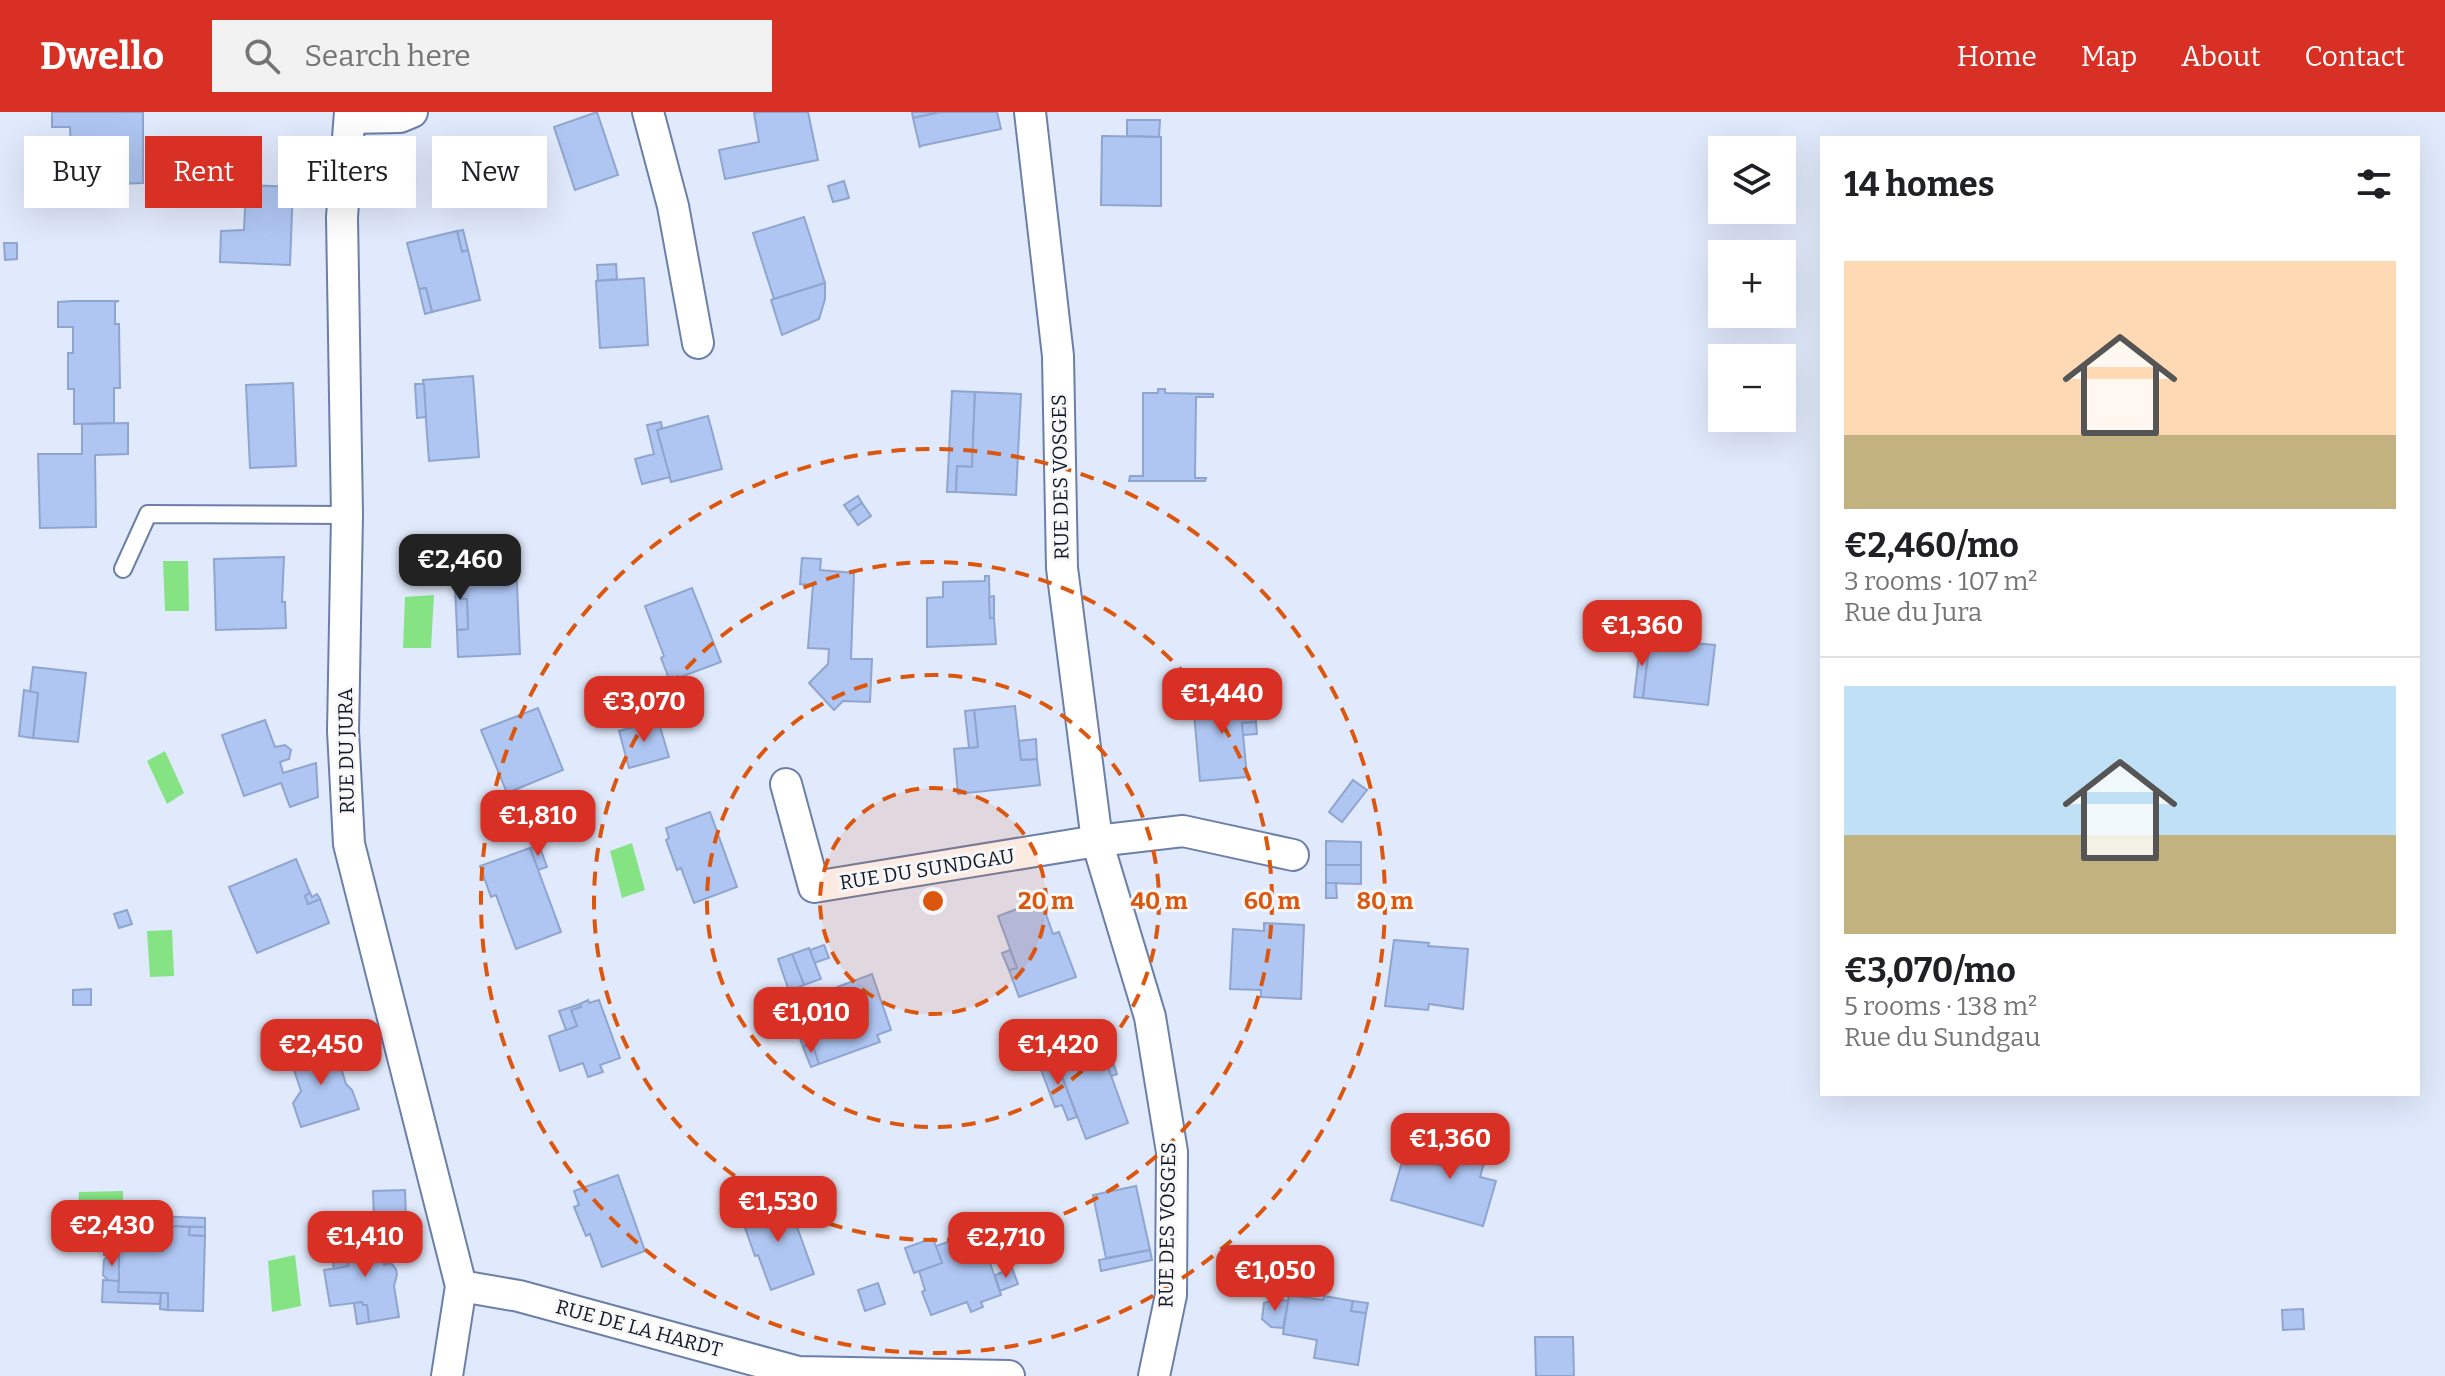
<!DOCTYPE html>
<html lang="en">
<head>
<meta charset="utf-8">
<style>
	body { margin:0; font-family:Bitter,serif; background:#f2f2f2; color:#202124; height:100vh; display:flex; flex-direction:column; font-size:30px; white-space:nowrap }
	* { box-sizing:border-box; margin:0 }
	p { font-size:26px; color:#757577 }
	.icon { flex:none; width:44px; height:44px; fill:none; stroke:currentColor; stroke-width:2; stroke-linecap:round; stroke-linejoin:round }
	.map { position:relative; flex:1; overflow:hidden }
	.panel { position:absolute; left:1820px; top:24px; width:600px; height:960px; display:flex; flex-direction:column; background:#fff; border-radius:0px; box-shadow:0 8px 32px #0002 }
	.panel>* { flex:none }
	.guide { position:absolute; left:24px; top:24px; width:760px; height:72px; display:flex; gap:16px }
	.buttons { position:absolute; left:1708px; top:24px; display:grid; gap:16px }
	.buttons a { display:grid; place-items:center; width:88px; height:88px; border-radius:0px; background:#fff; box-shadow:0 8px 32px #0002; font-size:40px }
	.price { position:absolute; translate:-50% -68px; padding:0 18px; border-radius:16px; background:#d93025; color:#fff; font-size:26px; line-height:52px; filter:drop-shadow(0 2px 4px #0008) }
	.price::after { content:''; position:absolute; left:50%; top:48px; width:24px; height:18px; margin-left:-12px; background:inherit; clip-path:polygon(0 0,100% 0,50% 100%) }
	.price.current { background:#222; color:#fff }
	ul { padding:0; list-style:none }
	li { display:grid; align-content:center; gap:16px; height:424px; padding:0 24px }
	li+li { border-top:2px solid #e0e0e0 }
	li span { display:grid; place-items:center; height:248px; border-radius:0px; color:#555 }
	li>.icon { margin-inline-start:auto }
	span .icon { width:144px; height:144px; fill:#fffc; stroke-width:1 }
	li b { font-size:34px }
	h2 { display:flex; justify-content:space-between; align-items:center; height:96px; padding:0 24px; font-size:34px }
	.pill { padding:0 28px; border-radius:0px; background:#fff; box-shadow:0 8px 32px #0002; font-size:28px; line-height:72px }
	.pill.current { background:#d93025; color:#fff }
	header { display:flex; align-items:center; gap:48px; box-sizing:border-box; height:112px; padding:0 40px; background:#d93025; color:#fff }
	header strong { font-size:38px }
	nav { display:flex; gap:44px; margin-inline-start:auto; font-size:28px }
	.search { width:560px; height:72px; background:#f2f2f2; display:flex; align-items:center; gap:20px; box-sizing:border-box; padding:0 28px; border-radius:0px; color:#757577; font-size:30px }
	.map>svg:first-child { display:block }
</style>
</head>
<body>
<header>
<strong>Dwello</strong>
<div class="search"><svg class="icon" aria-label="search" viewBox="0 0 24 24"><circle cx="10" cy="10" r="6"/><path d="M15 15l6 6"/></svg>Search here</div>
<nav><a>Home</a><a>Map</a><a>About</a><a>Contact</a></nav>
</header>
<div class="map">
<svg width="2445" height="1264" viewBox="0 0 2445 1264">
	<rect width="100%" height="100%" fill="#e1eafc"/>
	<g fill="#85e384">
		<polygon points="163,449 188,449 189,499 165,499"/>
		<polygon points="434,483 431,536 403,536 405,485"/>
		<polygon points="165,639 184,681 167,692 147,649"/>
		<polygon points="632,731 645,778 622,786 610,739"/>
		<polygon points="172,818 174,864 150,865 147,819"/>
		<polygon points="123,1079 123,1101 78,1101 79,1080"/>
		<polygon points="295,1143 301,1194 272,1200 268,1149"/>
	</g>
	<g fill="#afc6f2" stroke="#8fa5cf" stroke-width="2">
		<polygon points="52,0 143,0 143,71 113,72 113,79 72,79 70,15 52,15"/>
		<polygon points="597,0 618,63 575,78 554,15"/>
		<polygon points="760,0 808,0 818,48 725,67 719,38 759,30 754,1"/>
		<polygon points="912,0 941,0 913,6"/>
		<polygon points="941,0 997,0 1001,17 920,34 920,36 913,6"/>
		<polygon points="1127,8 1160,8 1159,25 1127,24"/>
		<polygon points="1102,24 1161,25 1161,94 1101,93"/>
		<polygon points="844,69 849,86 833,90 828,74"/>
		<polygon points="246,73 293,75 290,153 220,150 221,119 244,118"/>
		<polygon points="804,105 825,171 774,187 753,121"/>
		<polygon points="463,118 468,138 462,140 457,119"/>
		<polygon points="457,119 462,140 468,138 480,188 432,200 426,176 419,177 407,131"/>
		<polygon points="4,131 17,131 17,147 5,148"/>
		<polygon points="616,152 617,167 598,169 597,153"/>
		<polygon points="644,166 648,233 600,236 596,169"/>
		<polygon points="825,171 825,187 819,207 782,223 771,188"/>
		<polygon points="426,176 432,200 425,202 419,177"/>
		<polygon points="73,189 119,189 115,190 115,212 119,212 120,276 114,276 114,311 74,312 74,277 68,277 68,241 73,241 73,215 58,215 58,190"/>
		<polygon points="473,264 479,345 429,349 423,268"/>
		<polygon points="293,271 296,354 250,356 246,273"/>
		<polygon points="415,272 424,272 426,305 417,306"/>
		<polygon points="1158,277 1165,277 1165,281 1213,282 1213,285 1196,285 1195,366 1206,366 1205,369 1129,369 1130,364 1143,364 1143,281 1158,281"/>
		<polygon points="952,279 975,280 972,355 957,354 956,380 947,380"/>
		<polygon points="975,280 1021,282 1016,383 956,380 957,354 972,355"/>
		<polygon points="708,304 722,357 671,370 657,318"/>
		<polygon points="661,310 662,316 657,318 670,365 642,372 635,347 654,342 647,313"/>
		<polygon points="128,311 128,342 95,343 96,415 40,416 38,342 82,342 82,312"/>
		<polygon points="858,384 862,391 849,400 844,393"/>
		<polygon points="862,391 871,404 858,413 849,400"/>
		<polygon points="284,445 282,490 285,490 286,516 216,518 214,447"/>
		<polygon points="802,446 821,447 820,458 854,461 851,547 872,547 870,590 843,589 834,598 809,571 828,552 829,537 808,536 813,473 800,472"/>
		<polygon points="516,450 520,542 458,545 457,518 468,517 467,487 462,487 460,453"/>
		<polygon points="454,453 460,453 462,487 467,487 468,517 457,518"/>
		<polygon points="985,464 989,464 990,506 994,506 996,532 927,535 927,486 943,485 943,470 985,469"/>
		<polygon points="692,476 721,550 670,569 661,546 664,544 645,494"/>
		<polygon points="994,484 994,506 990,506 989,485"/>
		<polygon points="1641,526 1650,527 1643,586 1634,585"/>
		<polygon points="1650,527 1715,533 1708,593 1643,586"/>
		<polygon points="33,555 86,561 78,630 33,626 38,581 30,580"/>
		<polygon points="24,578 38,581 33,626 19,624"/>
		<polygon points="1254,584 1256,610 1242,611 1247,665 1200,669 1193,590 1189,589"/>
		<polygon points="1015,594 1021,648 1037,647 1040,673 958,682 954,637 978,635 974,598"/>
		<polygon points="538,596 563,658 507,681 481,618"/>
		<polygon points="974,598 978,635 969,636 965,599"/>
		<polygon points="265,608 275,635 285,633 291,638 289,647 280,650 283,661 316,651 318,685 290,695 281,671 244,684 222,623"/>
		<polygon points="658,608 669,645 629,656 619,619"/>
		<polygon points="1256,610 1257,622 1243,623 1242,611"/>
		<polygon points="1036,627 1037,647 1021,648 1019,629"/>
		<polygon points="1353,668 1367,678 1342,710 1329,700"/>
		<polygon points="710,700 737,775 694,791 681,756 677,758 666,728 669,726 666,716"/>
		<polygon points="1326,729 1361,730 1361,753 1326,753"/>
		<polygon points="539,733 547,755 538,758 530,736"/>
		<polygon points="530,736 561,820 516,837 496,783 491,785 480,754"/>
		<polygon points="296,747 310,781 305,784 308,792 320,787 329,811 257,841 229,775"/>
		<polygon points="1326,753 1361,753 1361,772 1326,771"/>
		<polygon points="1326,771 1336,771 1337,786 1326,786"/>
		<polygon points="310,781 312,785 317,782 320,787 308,792 305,784"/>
		<polygon points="1041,788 1053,822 1059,820 1076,865 1019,885 1009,858 1017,856 998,804"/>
		<polygon points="127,798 132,812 119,816 114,802"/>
		<polygon points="1264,811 1304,813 1301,887 1261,885 1261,878 1230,877 1233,817 1264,819"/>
		<polygon points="1394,828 1429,831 1428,834 1468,837 1463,897 1429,892 1428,898 1385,894"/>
		<polygon points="824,833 829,846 814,851 810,838"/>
		<polygon points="809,836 821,867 804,873 792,842"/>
		<polygon points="1010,838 1017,856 1009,858 1002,841"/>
		<polygon points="792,842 804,873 789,879 778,847"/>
		<polygon points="872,862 891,918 877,923 880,930 819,952 812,932 803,935 792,903 840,886 837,875"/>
		<polygon points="91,877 91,893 73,893 73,878"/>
		<polygon points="588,888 589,891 599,888 620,946 600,953 603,960 588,965 583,951 560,959 549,924 577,914 571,898 581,895 580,892"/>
		<polygon points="580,892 581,895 571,898 577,914 566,918 559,899"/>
		<polygon points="1083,920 1088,934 1039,952 1033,938"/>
		<polygon points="1105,928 1114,953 1108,955 1128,1011 1086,1027 1055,946"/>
		<polygon points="812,932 819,952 811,955 803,935"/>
		<polygon points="334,933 346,972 352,978 359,997 301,1015 293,991 301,979 291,949 284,949"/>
		<polygon points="1055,946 1077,1005 1068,1008 1062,993 1055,995 1039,952"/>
		<polygon points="1114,953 1117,962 1111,964 1108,955"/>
		<polygon points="1448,1012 1459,1015 1447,1055 1437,1052"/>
		<polygon points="1459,1015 1492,1024 1480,1065 1496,1069 1483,1114 1391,1088 1404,1043 1447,1055"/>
		<polygon points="618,1063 645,1139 602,1155 590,1122 586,1124 574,1095 579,1093 574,1079"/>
		<polygon points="777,1074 782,1088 749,1100 744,1086"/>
		<polygon points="1136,1074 1150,1138 1106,1146 1093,1083"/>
		<polygon points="405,1078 406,1107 374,1108 373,1079"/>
		<polygon points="787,1087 814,1162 771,1178 758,1143 755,1144 745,1116 748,1115 743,1102"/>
		<polygon points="105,1103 115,1103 116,1108 121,1109 124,1108 126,1103 205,1106 205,1115 163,1114 163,1139 119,1138 119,1144 104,1143"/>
		<polygon points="163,1114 190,1115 189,1123 205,1124 203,1199 168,1198 168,1181 118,1180 119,1138 163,1139"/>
		<polygon points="190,1115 205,1115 205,1124 189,1123"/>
		<polygon points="386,1119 391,1151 384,1153 379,1120"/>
		<polygon points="979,1119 1001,1183 981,1190 983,1195 971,1200 967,1190 931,1203 922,1180 925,1178 919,1159 942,1151 936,1134 959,1126 958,1123 962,1121 964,1124"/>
		<polygon points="379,1120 384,1153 391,1151 396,1157 397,1163 394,1174 399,1205 369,1210 367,1193 363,1193 362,1190 330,1194 324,1158 348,1154 344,1126"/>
		<polygon points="933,1126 942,1151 914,1161 905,1136"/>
		<polygon points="345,1131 348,1154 334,1157 330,1133"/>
		<polygon points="1150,1138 1152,1148 1101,1159 1099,1148"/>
		<polygon points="108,1143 119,1144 119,1169 109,1169 103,1163 104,1148"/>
		<polygon points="1012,1156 1018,1172 1000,1179 995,1163"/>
		<polygon points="103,1168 119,1169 118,1180 161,1181 160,1192 102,1190"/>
		<polygon points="878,1171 885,1192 865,1199 858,1178"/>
		<polygon points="161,1181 168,1181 168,1198 160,1197"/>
		<polygon points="1289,1183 1323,1188 1324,1184 1353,1189 1351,1199 1366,1201 1358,1253 1314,1246 1317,1228 1283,1222"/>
		<polygon points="1276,1187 1288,1189 1283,1216 1271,1215 1262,1207 1264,1191"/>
		<polygon points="1353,1189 1368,1191 1366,1201 1351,1199"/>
		<polygon points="362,1190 363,1193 367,1193 369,1210 357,1212 354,1191"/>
		<polygon points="2303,1197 2304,1217 2283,1218 2282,1198"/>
		<polygon points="1535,1225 1573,1225 1574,1264 1536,1264"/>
	</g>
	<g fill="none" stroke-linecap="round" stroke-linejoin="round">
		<g stroke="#6b7fa8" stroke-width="20">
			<polyline id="service" points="123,457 148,402 347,403"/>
		</g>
		<g stroke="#6b7fa8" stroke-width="34">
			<g id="minor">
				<polyline points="350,0 342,105 347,403 343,619 349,732 461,1174 447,1264"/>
				<polyline points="648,0 673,94 698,231"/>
				<polyline points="1030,0 1058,244 1062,456 1097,729 1150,905 1172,1040 1171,1183 1154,1264"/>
				<polyline points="350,6 400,5 412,0"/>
				<polyline points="786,672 814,775 1097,729 1183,719 1293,743"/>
				<polyline points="461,1174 519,1184 798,1260 1009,1264"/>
			</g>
		</g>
		<use href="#service" stroke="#fff" stroke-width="16"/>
		<use href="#minor" stroke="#fff" stroke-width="30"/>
	</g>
	<circle cx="933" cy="789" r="113" fill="#dd560d" fill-opacity=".12"/>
	<g fill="none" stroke="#dd560d" stroke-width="4" stroke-dasharray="14 10">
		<circle cx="933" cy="789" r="113"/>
		<circle cx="933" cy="789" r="226"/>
		<circle cx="933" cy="789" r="339"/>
		<circle cx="933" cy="789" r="452"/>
	</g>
	<g text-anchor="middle" stroke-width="6" stroke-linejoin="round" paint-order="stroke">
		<g font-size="20" fill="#111929" stroke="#f7f7f7">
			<text transform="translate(1060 365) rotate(-91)" y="7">RUE DES VOSGES</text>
			<text transform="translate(346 639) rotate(-91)" y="7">RUE DU JURA</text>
			<text transform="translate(927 757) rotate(-9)" y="7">RUE DU SUNDGAU</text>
			<text transform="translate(1167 1113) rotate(-89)" y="7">RUE DES VOSGES</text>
			<text transform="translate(639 1216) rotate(15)" y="7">RUE DE LA HARDT</text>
		</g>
	</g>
	<circle cx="933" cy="789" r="12" fill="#dd560d" stroke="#f7f7f7" stroke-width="4"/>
	<g font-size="24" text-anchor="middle" font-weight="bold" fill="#dd560d" stroke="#f7f7f7" stroke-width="6" stroke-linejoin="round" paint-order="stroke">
		<text x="1046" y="797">20 m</text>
		<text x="1159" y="797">40 m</text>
		<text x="1272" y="797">60 m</text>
		<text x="1385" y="797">80 m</text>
	</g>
</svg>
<div class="buttons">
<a><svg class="icon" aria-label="layers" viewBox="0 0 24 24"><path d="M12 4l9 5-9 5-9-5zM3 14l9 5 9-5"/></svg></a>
<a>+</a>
<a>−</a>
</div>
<b class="price current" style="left:460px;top:490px">€2,460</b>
<b class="price" style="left:1642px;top:556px">€1,360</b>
<b class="price" style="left:1222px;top:624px">€1,440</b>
<b class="price" style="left:644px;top:632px">€3,070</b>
<b class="price" style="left:538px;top:746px">€1,810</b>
<b class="price" style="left:811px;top:943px">€1,010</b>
<b class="price" style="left:321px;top:975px">€2,450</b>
<b class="price" style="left:1058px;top:975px">€1,420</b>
<b class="price" style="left:1450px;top:1069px">€1,360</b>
<b class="price" style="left:778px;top:1132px">€1,530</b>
<b class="price" style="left:112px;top:1156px">€2,430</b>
<b class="price" style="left:365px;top:1167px">€1,410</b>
<b class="price" style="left:1006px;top:1168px">€2,710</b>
<b class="price" style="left:1275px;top:1201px">€1,050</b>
<div class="guide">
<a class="pill">Buy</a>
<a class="pill current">Rent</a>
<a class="pill">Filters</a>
<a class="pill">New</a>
</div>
<section class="panel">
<h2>14 homes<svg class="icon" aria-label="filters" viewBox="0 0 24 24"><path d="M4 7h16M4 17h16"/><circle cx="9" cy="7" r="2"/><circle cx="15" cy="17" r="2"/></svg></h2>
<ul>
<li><span style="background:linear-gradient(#ffd9b3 70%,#c2b280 0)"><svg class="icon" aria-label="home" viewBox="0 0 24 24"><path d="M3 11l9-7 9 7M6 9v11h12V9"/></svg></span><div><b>€2,460/mo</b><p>3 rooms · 107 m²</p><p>Rue du Jura</p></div></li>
<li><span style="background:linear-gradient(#bfe0f5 60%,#c2b280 0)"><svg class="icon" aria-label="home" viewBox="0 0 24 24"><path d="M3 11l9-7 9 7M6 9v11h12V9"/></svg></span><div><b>€3,070/mo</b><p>5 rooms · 138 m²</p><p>Rue du Sundgau</p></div></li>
</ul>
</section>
</div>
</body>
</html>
